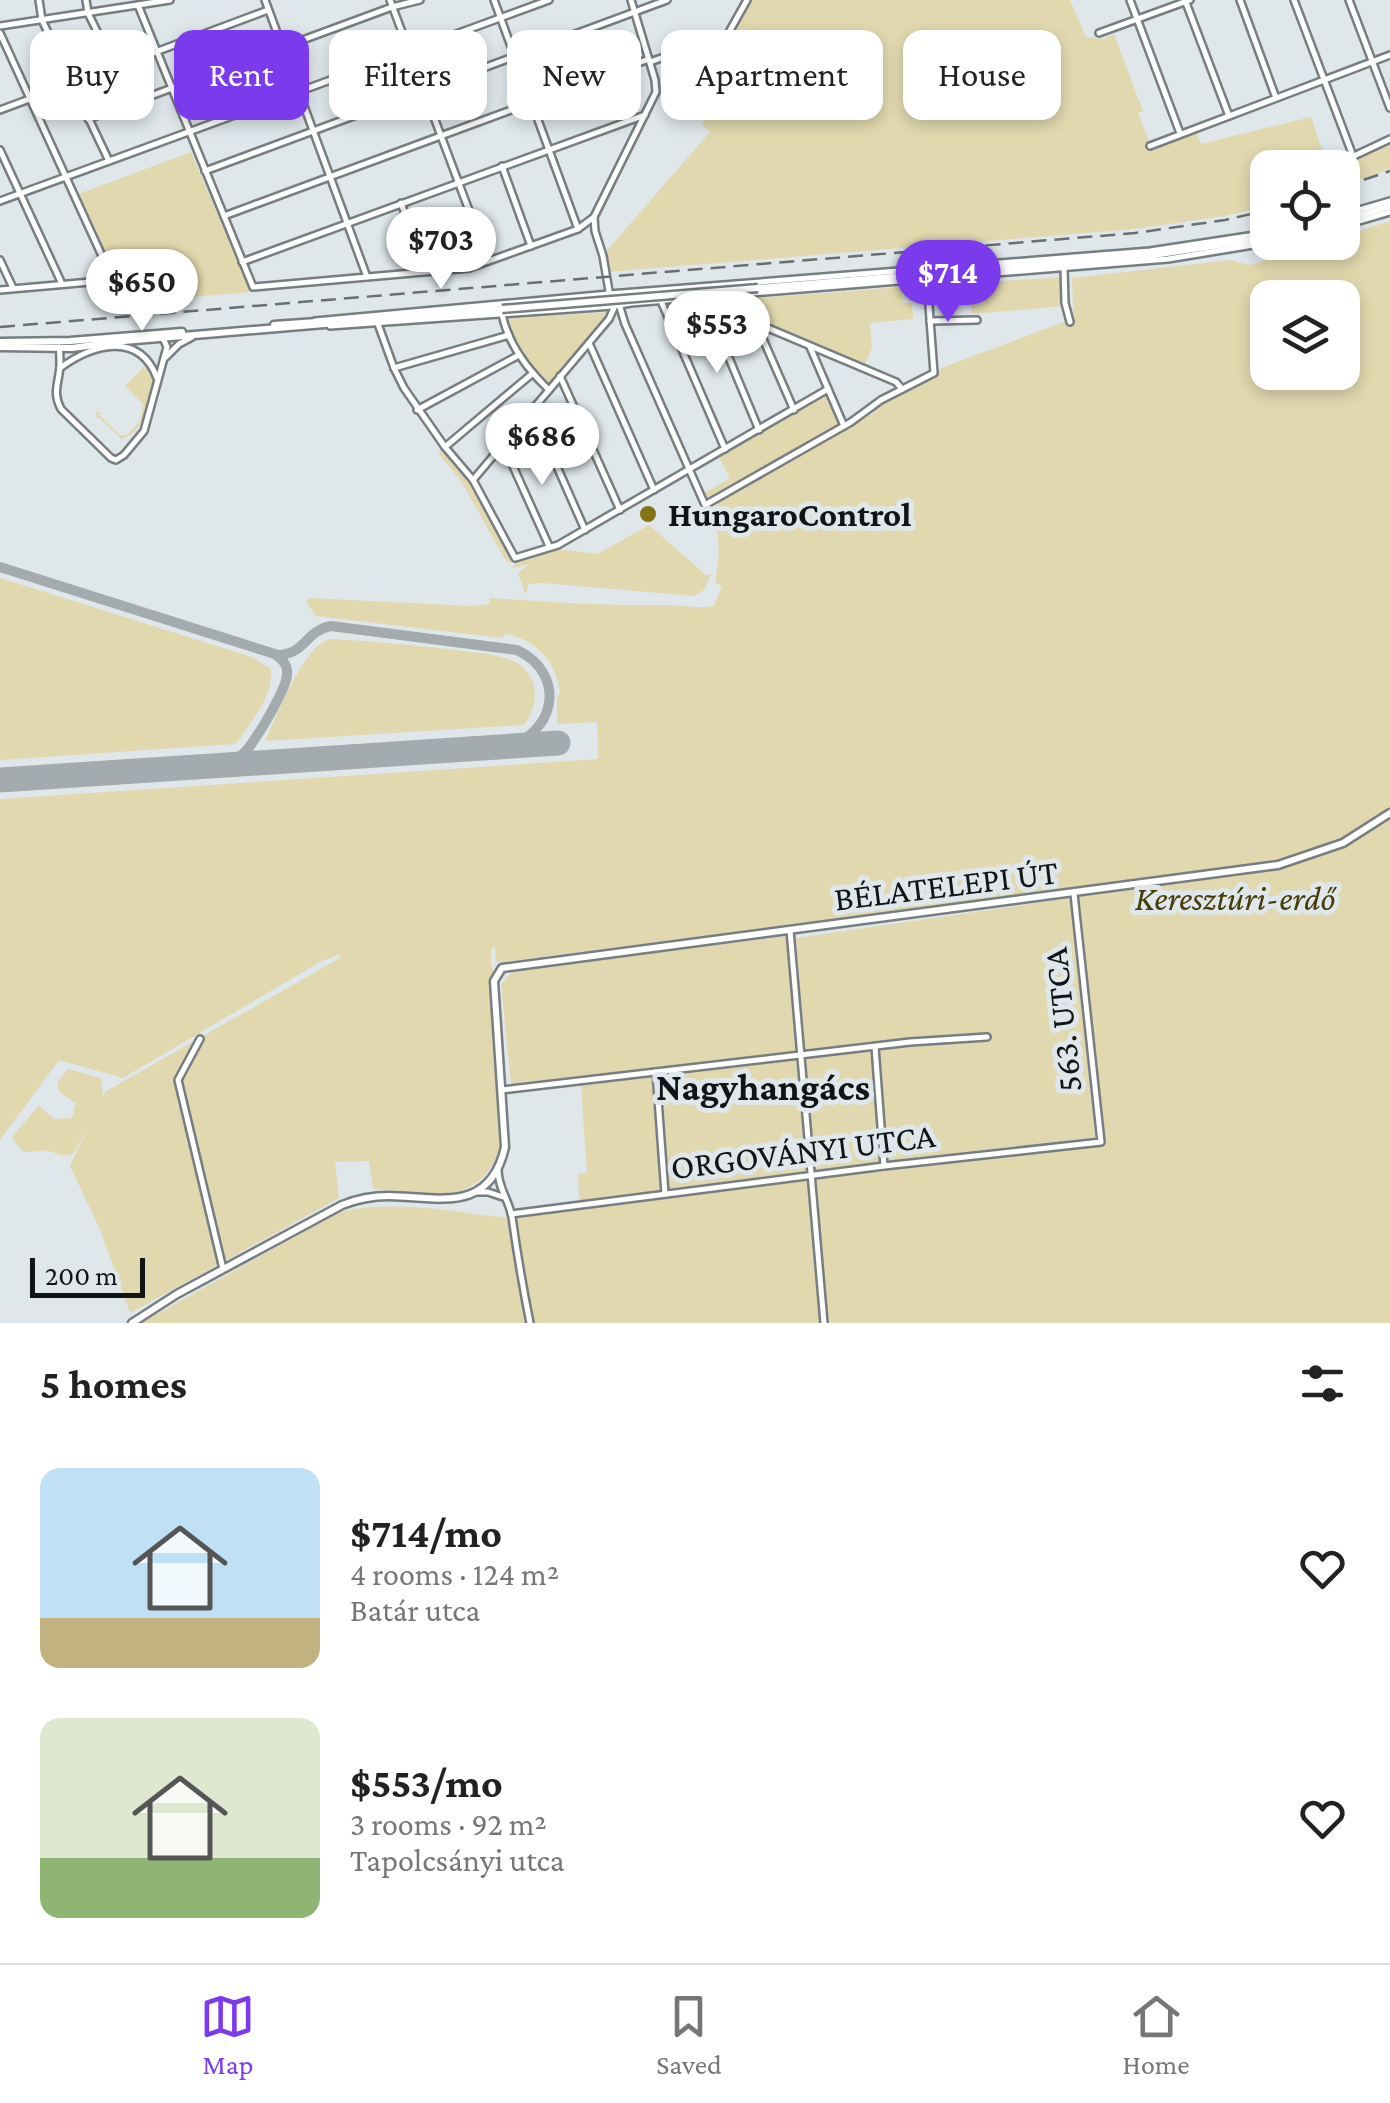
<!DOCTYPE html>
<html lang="en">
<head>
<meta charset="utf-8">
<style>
	body { margin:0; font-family:"Crimson Pro",serif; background:#f2f2f2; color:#222; height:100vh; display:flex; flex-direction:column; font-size:38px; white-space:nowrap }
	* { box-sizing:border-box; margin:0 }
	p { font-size:32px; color:#767676 }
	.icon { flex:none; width:55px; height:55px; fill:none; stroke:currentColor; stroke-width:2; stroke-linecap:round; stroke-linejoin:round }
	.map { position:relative; height:1323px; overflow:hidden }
	.panel { display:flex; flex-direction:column; background:#fff; flex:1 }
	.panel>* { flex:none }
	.hud { position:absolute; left:30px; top:30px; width:1330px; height:90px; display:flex; gap:20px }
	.controls { position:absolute; left:1250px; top:150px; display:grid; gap:20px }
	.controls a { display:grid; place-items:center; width:110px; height:110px; border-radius:20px; background:#fff; box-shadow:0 5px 15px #0003; font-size:50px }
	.scale { position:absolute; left:30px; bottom:25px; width:115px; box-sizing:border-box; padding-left:10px; border:5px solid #111415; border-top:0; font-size:28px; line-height:35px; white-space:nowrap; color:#111415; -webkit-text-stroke:8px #dfe7eb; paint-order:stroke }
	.price { position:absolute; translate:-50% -85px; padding:0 22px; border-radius:35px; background:#fff; color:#222; font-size:32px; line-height:65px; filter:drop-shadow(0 2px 5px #0008) }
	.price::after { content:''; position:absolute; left:50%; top:60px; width:30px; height:22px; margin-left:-15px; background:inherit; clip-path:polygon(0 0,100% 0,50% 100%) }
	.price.on { background:#7c3aed; color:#fff }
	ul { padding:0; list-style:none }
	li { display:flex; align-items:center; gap:30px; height:250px; padding:0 40px }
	li span { display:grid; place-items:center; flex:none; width:280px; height:200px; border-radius:20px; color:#555 }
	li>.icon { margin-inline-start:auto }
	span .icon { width:120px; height:120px; fill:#fffc; stroke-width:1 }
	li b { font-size:42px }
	h2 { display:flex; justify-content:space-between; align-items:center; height:120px; padding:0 40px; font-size:42px }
	.pill { padding:0 35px; border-radius:20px; background:#fff; box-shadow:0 5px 15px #0003; font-size:35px; line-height:90px }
	.pill.on { background:#7c3aed; color:#fff }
	.tabs { display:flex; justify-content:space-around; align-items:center; height:140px; border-top:2px solid #e0e0e0; background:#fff; font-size:28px; color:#767676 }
	.tabs a { display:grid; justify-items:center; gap:5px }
	.tabs .on { color:#7c3aed }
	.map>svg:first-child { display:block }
</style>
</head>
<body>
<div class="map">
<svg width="1390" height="1323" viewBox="0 0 1390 1323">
	<rect width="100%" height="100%" fill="#dfe7eb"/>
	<g fill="#e1d8af" fill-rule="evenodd">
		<polygon points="749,0 1070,0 1086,37 1103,39 1114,34 1143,111 1138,113 1152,149 1196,132 1201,144 1311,117 1328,167 1268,168 1267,206 1225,216 1135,229 607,272 603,255 710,132 702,125 728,74 733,51 732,38"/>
		<polygon points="1390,144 1390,169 1343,185 1342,168 1338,167"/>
		<polygon points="191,152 251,292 129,302 115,277 76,195"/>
		<path d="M1390 221V1323H141L339 1212C373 1204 409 1206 444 1210 468 1212 492 1218 516 1217L803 1179 1104 1144 1077 888 503 962H496L495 946 491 949V965L494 973 491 981 503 1138C483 1211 432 1193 373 1189L369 1161 335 1162 339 1198 130 1313 101 1232 70 1166 86 1132 73 1154C59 1157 61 1154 48 1151 28 1148 27 1162 12 1137L39 1105 54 1119 72 1118 76 1103 60 1093 57 1083 68 1069 101 1078 103 1097 105 1092 124 1081 340 958V954L320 962 123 1078 59 1060 0 1140V799L598 759 597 722 557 724V695L560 694C557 662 537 640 505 634L502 638 316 616 307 603 309 598 470 606 489 604 490 598C549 602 607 606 666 605 683 605 697 609 714 606L722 586 715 582C720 553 721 538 710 510L717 506 715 502 875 412 873 407 937 375 941 368 1069 320 1073 313 1072 278 1231 260 1249 265 1322 243 1342 242 1343 236ZM1268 298H1342V372H1268Z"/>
		<polygon points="1064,277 1064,306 972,314 969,283"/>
		<polygon points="902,287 903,303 912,303 913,319 870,323 872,348 864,366 764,324 706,302"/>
		<polygon points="609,312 611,313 609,315 548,387 521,354 505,319"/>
		<path d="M145 366 154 378C147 401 147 430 122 439L99 418H97L96 412 101 413 99 415 120 435H127L140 421 143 404 125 386Z"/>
		<polygon points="827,392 841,425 708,500 705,493 730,478 718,456"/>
		<polygon points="444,449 472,482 513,559 511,563 506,561 461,481 438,453"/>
		<polygon points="649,525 706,575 711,574 704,590 694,596 542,583 528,584 526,595 518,573 529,564 512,568 518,560 549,548 598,554"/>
		<path d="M0 578 252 657 271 669C274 695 253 718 240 739L235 744 0 760Z"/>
		<path d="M329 639C371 641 413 645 455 650 474 653 500 653 517 663 540 677 539 706 524 725L265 741C277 716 303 647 329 639Z"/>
		<polygon points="1071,898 1095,1137 814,1170 796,938"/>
		<polygon points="788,936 807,1172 579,1201 578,1174 587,1172 581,1086 512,1093 501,984 514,970"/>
	</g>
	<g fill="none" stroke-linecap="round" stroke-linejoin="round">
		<g stroke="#a4abae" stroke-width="10">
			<path d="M0 567 278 655C306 654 305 631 331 626L517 650C568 674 556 737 502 747"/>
			<path d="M212 766C223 764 234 761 243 754 254 744 286 690 287 675 288 665 283 660 276 655"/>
		</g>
		<polyline stroke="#a4abae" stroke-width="25" points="0,780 558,743"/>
		<g stroke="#777e81" stroke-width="10">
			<g id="minor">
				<polyline points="39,0 42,20"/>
				<polyline points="86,0 88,13 115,68"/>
				<polyline points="265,0 367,277"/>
				<polyline points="390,0 488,261"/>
				<polyline points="494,0 578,229"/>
				<polyline points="1130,0 1180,133"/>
				<polyline points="1185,0 1229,116"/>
				<polyline points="1240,0 1276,98"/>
				<polyline points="1294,0 1353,156"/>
				<polyline points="1349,0 1390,108"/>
				<polyline points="138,5 253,287 469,268 578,229 594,217"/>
				<polyline points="42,20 109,161"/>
				<polyline points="0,26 170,0"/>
				<polyline points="0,33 113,280 0,290"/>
				<polyline points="1099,33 1190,0"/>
				<polyline points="650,62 728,34 747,0"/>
				<polyline points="0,110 268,10"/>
				<polyline points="88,119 392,7 420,0"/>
				<polyline points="1150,146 1390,55"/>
				<polyline points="0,150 62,284"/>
				<polyline points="1337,164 1390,139"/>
				<polyline points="502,166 531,246"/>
				<polyline points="205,171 667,0"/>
				<polyline points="0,201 549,0"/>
				<polyline points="401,203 426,271"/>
				<polyline points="1342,215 1390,201"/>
				<polyline points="224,216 649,59"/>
				<polyline points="1342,226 1390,212"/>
				<polyline points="0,260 13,288"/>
				<polyline points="242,262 645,115"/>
				<polyline points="1064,268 1065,303 1070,322"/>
				<polyline points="610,297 603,256 595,231 594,217 656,92 655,80 631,0"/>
				<polyline points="704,298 759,430"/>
				<polyline points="661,301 725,449"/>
				<polyline points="619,304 625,324 705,505 851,422 881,400 934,373 927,279"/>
				<polyline points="706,307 756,323 896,382 902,389"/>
				<path d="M502 314C508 344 527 369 549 390"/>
				<polyline points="315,321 609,294 1150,251 1268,233"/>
				<polyline points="930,321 977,320"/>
				<polyline points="756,323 794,410"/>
				<polyline points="378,324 394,368 404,388 445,447 473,480 515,558 558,545 828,389"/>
				<polyline points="330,326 613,306 631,303 1168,259 1272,242"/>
				<polyline points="589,343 654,490"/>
				<path d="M59 347C60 353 60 359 60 365 59 383 52 392 61 409L111 458 116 460 124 455 144 431 167 347 162 336"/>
				<polyline points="810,347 844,426"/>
				<polyline points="166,357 179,344 192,337"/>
				<path d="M60 368C93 344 139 331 157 378"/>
				<polyline points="394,368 509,335"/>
				<polyline points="560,376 620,510"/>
				<polyline points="417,410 519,355"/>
				<polyline points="532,410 585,530"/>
				<polyline points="503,444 549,546"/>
				<polyline points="445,447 533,373"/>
				<polyline points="473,480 609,319 614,308"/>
				<polyline points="790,930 824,1323"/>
				<polyline points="200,1039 178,1080 223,1269"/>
				<polyline points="875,1047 884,1166"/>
				<polyline points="656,1072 665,1194"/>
				<polyline points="502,1090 910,1042 987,1037"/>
				<path d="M498 1170C498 1188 509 1200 512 1217 517 1253 523 1288 530 1323"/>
				<polyline points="477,1192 488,1192 503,1197"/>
				<polyline points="511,1214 884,1166 1101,1142 1074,894"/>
			</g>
		</g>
		<g stroke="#777e81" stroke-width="11">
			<g id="major">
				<polyline points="1342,221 1390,206"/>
				<polyline points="758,288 1146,256 1268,238"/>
				<polyline points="274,325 317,322"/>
				<polyline points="0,342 70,341 182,332"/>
				<polyline points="0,347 72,348 124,341 502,309"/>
				<path d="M132 1323 177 1294 342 1205C357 1199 373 1196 389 1196 438 1197 490 1214 505 1147L494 981 502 968 1278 865 1343 843 1390 813"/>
			</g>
		</g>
		<use href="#minor" stroke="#fff" stroke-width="5"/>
		<use href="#major" stroke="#fff" stroke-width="6"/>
		<g stroke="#696f71" stroke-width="2.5" stroke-dasharray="15 8" stroke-linecap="butt">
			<polyline points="1342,187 1390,171"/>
			<polyline points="0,327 1135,233 1225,220 1268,210"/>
		</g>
		<g stroke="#777e81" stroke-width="11" stroke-linecap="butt">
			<polyline id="major-bridge" points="502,309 758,288"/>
		</g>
		<use href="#major-bridge" stroke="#fff" stroke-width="6"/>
	</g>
	<circle fill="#847314" stroke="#dfe7eb" stroke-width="4" cx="648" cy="514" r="10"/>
	<g text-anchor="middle" stroke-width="10" stroke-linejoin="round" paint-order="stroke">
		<g font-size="35" font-weight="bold" fill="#111415" stroke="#dfe7eb" text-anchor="start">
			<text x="668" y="526">HungaroControl</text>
		</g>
		<g font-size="35" fill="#111415" stroke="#dfe7eb">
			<text transform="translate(946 885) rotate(-7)" y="12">BÉLATELEPI ÚT</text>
			<text transform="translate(1062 1020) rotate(-96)" y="12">563. UTCA</text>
			<text transform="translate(803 1151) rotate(-7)" y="12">ORGOVÁNYI UTCA</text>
		</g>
		<g font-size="35" font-style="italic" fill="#453b06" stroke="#dfe7eb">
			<text x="1235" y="910">Keresztúri-erdő</text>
		</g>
		<g font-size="38" font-weight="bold" fill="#111415" stroke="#dfe7eb">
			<text x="763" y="1100">Nagyhangács</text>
		</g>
	</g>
</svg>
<div class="controls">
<a><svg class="icon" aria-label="locate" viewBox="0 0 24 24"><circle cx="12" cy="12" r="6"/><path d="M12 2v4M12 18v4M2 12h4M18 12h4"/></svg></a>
<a><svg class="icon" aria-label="layers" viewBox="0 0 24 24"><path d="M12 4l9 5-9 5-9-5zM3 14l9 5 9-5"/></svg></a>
</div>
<div class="scale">200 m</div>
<b class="price" style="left:441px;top:292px">$703</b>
<b class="price on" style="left:948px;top:325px">$714</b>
<b class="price" style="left:142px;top:334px">$650</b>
<b class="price" style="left:717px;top:376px">$553</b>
<b class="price" style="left:542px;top:488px">$686</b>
<div class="hud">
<a class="pill">Buy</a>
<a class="pill on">Rent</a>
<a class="pill">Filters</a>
<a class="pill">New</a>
<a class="pill">Apartment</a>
<a class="pill">House</a>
</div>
</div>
<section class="panel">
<h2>5 homes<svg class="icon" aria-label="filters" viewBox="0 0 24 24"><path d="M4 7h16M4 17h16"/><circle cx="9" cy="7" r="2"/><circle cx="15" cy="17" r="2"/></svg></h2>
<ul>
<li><span style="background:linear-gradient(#bfe0f5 75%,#c2b280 0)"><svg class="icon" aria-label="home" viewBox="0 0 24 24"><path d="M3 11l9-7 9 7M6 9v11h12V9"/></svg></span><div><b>$714/mo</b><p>4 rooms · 124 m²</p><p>Batár utca</p></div><svg class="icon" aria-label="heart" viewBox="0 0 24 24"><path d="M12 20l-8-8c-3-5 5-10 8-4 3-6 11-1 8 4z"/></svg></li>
<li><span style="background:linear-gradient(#dfe7d0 70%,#8fb573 0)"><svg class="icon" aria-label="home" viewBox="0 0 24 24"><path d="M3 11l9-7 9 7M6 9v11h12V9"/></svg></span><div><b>$553/mo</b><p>3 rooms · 92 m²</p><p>Tapolcsányi utca</p></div><svg class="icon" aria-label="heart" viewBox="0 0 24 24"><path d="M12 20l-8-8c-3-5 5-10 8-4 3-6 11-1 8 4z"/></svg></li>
</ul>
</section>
<nav class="tabs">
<a class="on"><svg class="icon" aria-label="map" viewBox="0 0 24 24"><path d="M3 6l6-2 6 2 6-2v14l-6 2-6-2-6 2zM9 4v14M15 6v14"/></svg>Map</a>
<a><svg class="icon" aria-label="saved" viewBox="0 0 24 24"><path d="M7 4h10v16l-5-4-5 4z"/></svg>Saved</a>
<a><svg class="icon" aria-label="home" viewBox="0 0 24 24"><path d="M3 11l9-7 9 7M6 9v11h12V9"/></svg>Home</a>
</nav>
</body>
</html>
